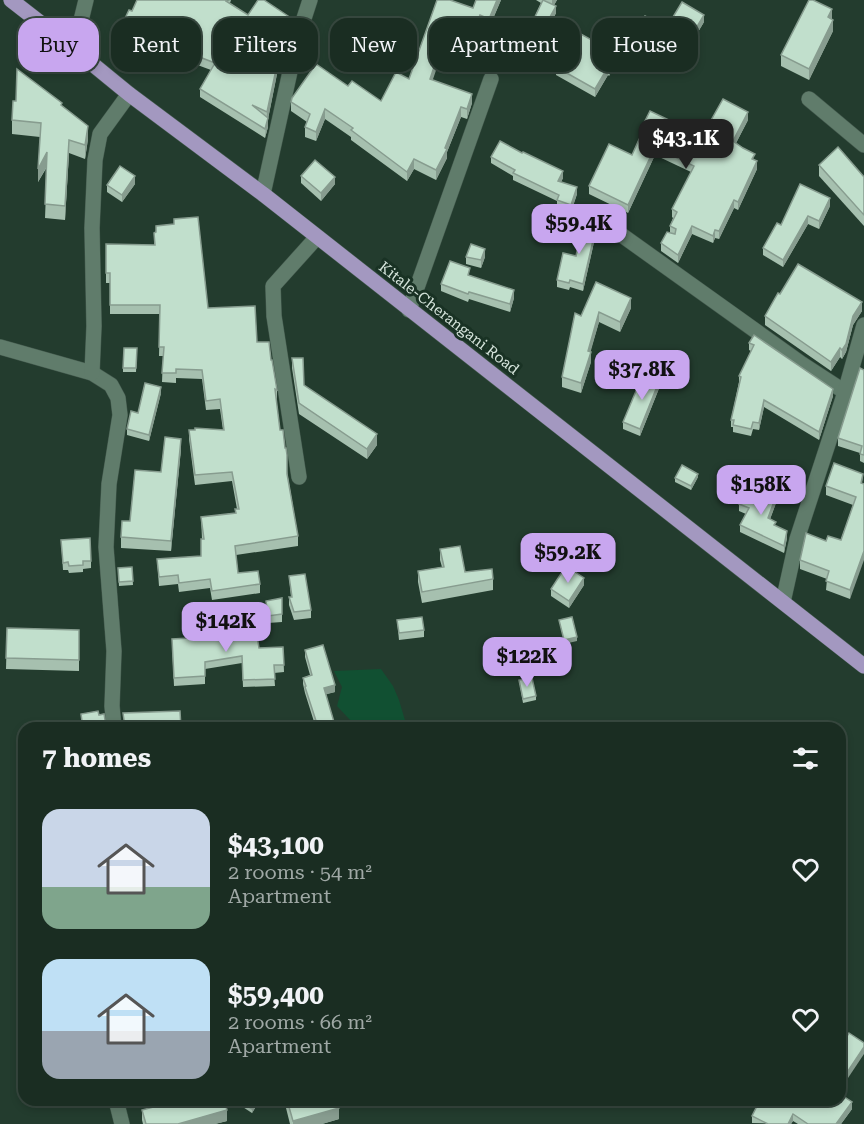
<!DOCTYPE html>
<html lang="en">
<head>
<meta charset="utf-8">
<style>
	body { margin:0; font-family:"Roboto Serif",serif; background:#27392f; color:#f1f3f6; height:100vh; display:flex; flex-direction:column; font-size:22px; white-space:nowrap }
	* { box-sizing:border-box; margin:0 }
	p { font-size:20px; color:#9fa8a5 }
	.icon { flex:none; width:33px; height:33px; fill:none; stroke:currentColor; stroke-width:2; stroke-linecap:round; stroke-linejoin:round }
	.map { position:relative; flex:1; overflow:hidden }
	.drawer { position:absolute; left:18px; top:722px; width:828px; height:384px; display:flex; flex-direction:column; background:#1a2d22; border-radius:18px; box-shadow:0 3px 9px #0003,0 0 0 2px #384940 }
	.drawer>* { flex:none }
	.guide { position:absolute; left:18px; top:18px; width:828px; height:54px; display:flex; gap:12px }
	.price { position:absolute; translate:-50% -51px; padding:0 14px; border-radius:12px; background:#c8a6ef; color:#111; font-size:20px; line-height:39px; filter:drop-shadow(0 2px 3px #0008) }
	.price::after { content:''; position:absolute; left:50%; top:36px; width:18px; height:14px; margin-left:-9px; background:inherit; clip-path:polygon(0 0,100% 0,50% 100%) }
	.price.on { background:#222; color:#fff }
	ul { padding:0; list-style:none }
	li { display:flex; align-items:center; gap:18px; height:150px; padding:0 24px }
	li span { display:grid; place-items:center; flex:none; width:168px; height:120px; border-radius:18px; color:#555 }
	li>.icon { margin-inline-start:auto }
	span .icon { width:72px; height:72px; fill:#fffc; stroke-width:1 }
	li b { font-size:26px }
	h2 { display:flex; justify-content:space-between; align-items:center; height:72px; padding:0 24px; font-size:26px }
	.tag { padding:0 21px; border-radius:18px; background:#1a2d22; box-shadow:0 3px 9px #0003,0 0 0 2px #384940; font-size:21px; line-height:54px }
	.tag.on { background:#c8a6ef; color:#111 }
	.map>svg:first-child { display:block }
</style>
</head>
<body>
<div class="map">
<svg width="864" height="1124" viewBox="0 0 864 1124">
	<rect width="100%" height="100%" fill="#233c2e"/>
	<polygon fill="#115032" points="381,669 393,686 399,700 407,727 353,727 352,722 337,706 342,687 334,671"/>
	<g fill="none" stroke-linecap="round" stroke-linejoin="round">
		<g stroke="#43594d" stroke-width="16">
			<g id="minor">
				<polyline points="74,49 86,0"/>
				<polyline points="809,99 864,145"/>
				<polyline points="263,194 297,40 310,0"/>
				<polyline points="602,221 802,364 845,392"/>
				<polyline points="409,310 491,79"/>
				<polyline points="0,347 92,373 111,385 118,398 120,415 109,484 106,547 114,651 112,706 114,728"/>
				<polyline points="92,373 94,326 92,228 95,160 100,134 129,94"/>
				<polyline points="299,477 274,316 273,286 317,237"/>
				<polyline points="783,602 797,539 845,392 864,325"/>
				<polyline points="116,1100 122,1124"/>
			</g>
		</g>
		<g stroke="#43594d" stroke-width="16">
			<polyline id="major" points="11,0 74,49 129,94 263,194 864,666"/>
		</g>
		<use href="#minor" stroke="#607c6b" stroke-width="15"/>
		<use href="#major" stroke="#a398c0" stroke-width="15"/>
	</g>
	<g fill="#a6c0af">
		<polygon points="231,0 230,3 248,15 291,26 286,44 284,47 284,52 280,70 278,69 268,119 268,127 265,138 200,97 200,89 211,70 173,56 171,60 139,47 139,45 121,36 121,27 132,11"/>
		<polygon points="437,0 473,8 501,0 489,28 480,24 472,44 448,35 432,80 472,103 467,119 461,117 447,152 447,158 436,180 414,169 407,181 351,140 351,137 325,119 316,141 305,137 305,127 307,122 291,111 291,102 348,86 381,101 409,79"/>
		<polygon points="536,0 557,0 554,5 556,13 553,19 617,62 609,76 608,75 595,97 556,75 556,71 537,60 537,56 523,49 523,42 541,3"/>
		<polygon points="832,19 833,31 809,80 781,66 781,55"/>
		<polygon points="704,22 689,47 674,39 668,52 638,37 638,29 667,27"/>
		<polygon points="62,106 88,139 85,159 69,153 65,220 45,218 47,167 38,182 40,137 12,134 12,120"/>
		<polygon points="748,120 736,143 755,160 757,169 738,210 734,208 719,239 715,238 713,243 692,234 678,263 661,251 661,243 670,232 670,226 673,218 672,217 672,209 691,172 655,155 628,213 589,194 589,186 632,155 644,127 644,123 677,127 701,138"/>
		<polygon points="491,157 563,178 561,182 577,194 571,212 557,207 557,201 513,180 513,176 491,163"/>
		<polygon points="819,165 864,177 864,226 819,176"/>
		<polygon points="301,176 335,184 321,201 301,183"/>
		<polygon points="135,184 122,202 107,192 107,185"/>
		<polygon points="830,206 819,229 808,224 783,267 763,255 763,248 781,225"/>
		<polygon points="174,219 208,308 257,342 271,360 277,390 277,399 276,398 280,430 298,536 298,546 236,555 238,573 260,584 260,593 212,600 210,588 179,592 178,584 159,586 157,559 201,556 202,539 201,517 235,513 235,509 237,509 232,481 195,485 189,439 189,430 223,430 220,409 206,410 202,379 176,378 176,383 162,382 163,356 159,356 160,314 110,314 110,283 106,283 106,244 154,245 154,233 156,233 156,226 174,224"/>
		<polygon points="597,229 583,291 570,287 569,290 557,287 557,280"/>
		<polygon points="466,257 485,257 481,268 466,264"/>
		<polygon points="470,275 514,298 510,312 469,299 468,302 441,291 441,284"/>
		<polygon points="780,294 862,311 853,325 846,352 842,359 840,357 831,371 765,325 765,316"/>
		<polygon points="631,308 620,332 599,322 590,352 591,362 581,393 562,387 562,377 581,316"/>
		<polygon points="754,335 833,396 819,440 764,407 759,430 753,429 751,436 733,432 733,427 731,427 731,420 739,382 739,376 751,351 749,350 749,343"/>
		<polygon points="137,348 136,372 123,372 123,368"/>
		<polygon points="292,358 304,385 377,445 367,459 299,414 292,368"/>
		<polygon points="864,370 864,463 860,461 860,453 838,446 838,438"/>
		<polygon points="660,386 640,436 623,429 623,422"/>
		<polygon points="161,393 149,441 127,435 127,429 138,413"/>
		<polygon points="181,449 171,551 121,548 121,537 130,521 161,472"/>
		<polygon points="863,474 850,599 826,590 827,579 800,569 800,560 826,541 841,540 853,505 826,495 826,486"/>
		<polygon points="698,477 691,490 675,482 675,478"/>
		<polygon points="776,503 770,519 787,538 784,553 740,532 740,525 746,514 739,511 739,504"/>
		<polygon points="61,540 91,561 91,568 83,569 83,572 69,573 68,570 63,570"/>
		<polygon points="440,549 465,572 493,579 493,590 422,603 418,582 418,571 442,567 440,560"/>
		<polygon points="132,567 133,585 119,586 118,568"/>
		<polygon points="289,576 311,610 311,618 294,620 289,605 289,597 291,597"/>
		<polygon points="584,585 569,608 551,596 551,589"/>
		<polygon points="282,598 282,622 268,623 266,608 266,601"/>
		<polygon points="397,620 424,630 424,637 399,640"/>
		<polygon points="7,628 79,630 79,671 6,669"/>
		<polygon points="208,632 259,648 283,647 284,672 274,673 275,686 243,687 242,663 205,669 205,684 174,686 172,646 208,637"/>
		<polygon points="305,650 335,692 326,694 334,728 316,728 305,693 303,684 303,678 310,675 305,657"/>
		<polygon points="519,680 536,696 536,700 523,703"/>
		<polygon points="232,1100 260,1100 252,1113"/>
		<polygon points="284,1100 337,1100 339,1119 322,1124 290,1124"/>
		<polygon points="800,1104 852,1109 841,1124 798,1124 793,1121 791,1124 752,1123 752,1116"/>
		<polygon points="142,1110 227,1121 215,1124 143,1124 142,1120"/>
	</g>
	<g fill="#879c8f">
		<polygon points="497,0 501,0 489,28 489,19"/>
		<polygon points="552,0 557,0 552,9"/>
		<polygon points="556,6 556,13 550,25 550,17"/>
		<polygon points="832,9 832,20 828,17"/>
		<polygon points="480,15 480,24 472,44 472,35"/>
		<polygon points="704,15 704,22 689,47 689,40"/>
		<polygon points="291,18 291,26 286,44 284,47 284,52 280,70 282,42"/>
		<polygon points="833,20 833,31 809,80 809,69"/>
		<polygon points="448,25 448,35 430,88 430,79"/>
		<polygon points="674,31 674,39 668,52 668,44"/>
		<polygon points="173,47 173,56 171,60 171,52"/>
		<polygon points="617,54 617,62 609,76 609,68"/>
		<polygon points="278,60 278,69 268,119 268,127 265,138 267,112"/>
		<polygon points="608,67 608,75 595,97 595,89"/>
		<polygon points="472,94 472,103 467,119 467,109"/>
		<polygon points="461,107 461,117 447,152 447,158 436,180 436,170"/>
		<polygon points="325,109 325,119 316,141 316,132"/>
		<polygon points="748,112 748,120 733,149 733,141"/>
		<polygon points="88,126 88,139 85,159 85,145"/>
		<polygon points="69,140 69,153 65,220 65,206"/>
		<polygon points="655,147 655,155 628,213 628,205"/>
		<polygon points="47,152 47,166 38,182 38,169"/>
		<polygon points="414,159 414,169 407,181 407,172"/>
		<polygon points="757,161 757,169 738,210 738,202"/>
		<polygon points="563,171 563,178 558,188 558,181"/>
		<polygon points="135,176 135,184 122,202 122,195"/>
		<polygon points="335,177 335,184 321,201 321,193"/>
		<polygon points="577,187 577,194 571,212 571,205"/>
		<polygon points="830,198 830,206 819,229 819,221"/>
		<polygon points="734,200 734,208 719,239 719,231"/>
		<polygon points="808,216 808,224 783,267 783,260"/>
		<polygon points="597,223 597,229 583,291 583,284"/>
		<polygon points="692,226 692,234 678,263 678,255"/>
		<polygon points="715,230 715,238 713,243 713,236"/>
		<polygon points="485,249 485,257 481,268 481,260"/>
		<polygon points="514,290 514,298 510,312 510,304"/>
		<polygon points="631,298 631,308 620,332 620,322"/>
		<polygon points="862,302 862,311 853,325 846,352 842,359 842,350 853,316"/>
		<polygon points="599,312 599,322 588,361 588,351"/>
		<polygon points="840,348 840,357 831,371 831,362"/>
		<polygon points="591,352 591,362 581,393 581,383"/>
		<polygon points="660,379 660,386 640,436 640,429"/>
		<polygon points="161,387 161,393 149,441 149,435"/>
		<polygon points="833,389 833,396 819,440 819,432"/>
		<polygon points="764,400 764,407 759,430 759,423"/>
		<polygon points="377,434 377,445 367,459 367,449"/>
		<polygon points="181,439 181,449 171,551 171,541"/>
		<polygon points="698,474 698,477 691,490 691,486"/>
		<polygon points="776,496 776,503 768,525 768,518"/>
		<polygon points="787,531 787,538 784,553 784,546"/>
		<polygon points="864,551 864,560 850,599 850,590"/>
		<polygon points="584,578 584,585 569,608 569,601"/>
		<polygon points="577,637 577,641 564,644 564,640"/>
		<polygon points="335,685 335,692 324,695 324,688"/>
		<polygon points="334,722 334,728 318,728"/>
		<polygon points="864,1047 864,1054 840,1090 840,1083"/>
		<polygon points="258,1100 260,1100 252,1113 252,1109"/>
		<polygon points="852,1102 852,1109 841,1124 836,1124"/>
		<polygon points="339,1108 339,1119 322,1124 293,1124 293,1121"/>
		<polygon points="227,1110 227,1121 215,1124 178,1124"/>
		<polygon points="793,1114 793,1121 791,1124 788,1124"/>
	</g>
	<g fill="#c1dfcc" stroke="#879c8f" stroke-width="1.5">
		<polygon points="137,0 227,0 226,1 248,15 258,0 264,0 291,18 286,35 282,42 284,43 280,61 278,60 267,112 252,105 268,118 265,129 200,89 215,63 173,47 171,52 139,38 140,36 121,27 129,10 132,11"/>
		<polygon points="437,0 450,0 473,8 476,0 497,0 489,19 480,15 472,35 448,25 430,79 472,94 467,109 461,107 445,148 447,149 436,170 414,159 407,172 351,130 353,128 325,109 316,132 305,127 310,114 291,102 292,98 316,64 348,86 352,81 381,101 396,72 409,79"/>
		<polygon points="543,0 556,6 550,17 617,54 609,68 608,67 595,89 556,67 558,65 537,53 539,50 523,42"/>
		<polygon points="809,0 813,0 832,9 828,17 833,20 809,69 781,55"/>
		<polygon points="682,2 704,15 689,40 674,31 668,44 638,29 645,16 673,30 667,27"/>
		<polygon points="17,69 62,103 61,105 88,126 85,145 69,140 65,206 45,204 47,152 38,169 41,123 12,120 13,101 16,101"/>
		<polygon points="723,99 748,112 733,141 743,148 755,154 752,159 757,161 738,202 734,200 719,231 715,230 713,236 692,226 678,255 661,243 667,232 675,234 676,229 670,226 677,212 672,209 694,166 655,147 628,205 589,186 609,144 632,155 646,124 644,123 650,111 677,124 676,127 701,138"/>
		<polygon points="500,141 522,153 523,152 563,171 558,181 577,187 571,205 557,200 559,195 513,173 515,170 491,157"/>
		<polygon points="838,147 864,177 864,215 819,165"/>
		<polygon points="315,160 335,177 321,193 301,176"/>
		<polygon points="120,166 135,176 122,195 107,185"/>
		<polygon points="800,184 830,198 819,221 808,216 783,260 763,248 777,223 781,225"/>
		<polygon points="585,215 593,216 597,223 583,284 570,280 569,283 557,280 563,253 576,256"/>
		<polygon points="198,217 208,308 255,306 257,342 269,342 271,360 272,360 277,390 275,389 280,430 283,430 285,448 286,448 287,455 287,474 298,536 235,546 238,573 258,571 260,584 212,591 210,579 179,583 178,575 159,577 157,559 201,556 201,539 204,539 201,517 236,513 235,509 239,509 232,472 195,475 189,430 195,430 195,428 224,430 220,399 206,401 202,370 176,369 176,373 162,373 164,347 159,347 160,305 110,305 110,273 106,273 106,244 155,245 154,233 156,232 156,226 174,224 174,219"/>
		<polygon points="471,244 485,249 481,260 466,257"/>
		<polygon points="450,261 470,268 468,275 514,290 510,304 469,292 468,294 441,284"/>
		<polygon points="798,264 862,302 853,316 846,344 842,350 840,348 831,362 765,316 778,293 780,294"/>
		<polygon points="596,282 631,298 620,322 599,312 588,351 591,352 581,383 562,377 575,313 581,316"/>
		<polygon points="754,335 833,389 819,432 764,400 759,423 753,422 751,429 733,425 734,420 731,420 741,377 739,376 754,345 749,343"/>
		<polygon points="124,348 137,348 136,368 123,368"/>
		<polygon points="292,358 303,358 304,385 377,434 367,449 299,403"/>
		<polygon points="860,368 864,370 864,455 860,454 862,446 838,438"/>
		<polygon points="644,372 660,379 640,429 623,422"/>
		<polygon points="145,383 161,387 149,435 127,429 131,411 138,413"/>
		<polygon points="165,437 181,439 171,541 121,537 122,521 130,521 135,470 161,472"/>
		<polygon points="834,463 863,474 861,483 864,484 864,551 850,590 826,581 829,571 800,560 806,533 826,541 828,536 841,540 856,497 826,486"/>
		<polygon points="682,465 698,474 691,486 675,478"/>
		<polygon points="746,487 763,494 764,492 776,496 768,518 776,522 774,525 787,531 784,546 740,525 749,508 739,504"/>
		<polygon points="90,538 91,561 83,561 83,565 69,566 68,562 63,563 61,540"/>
		<polygon points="460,546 465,572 492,569 493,579 422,592 418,571 444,567 440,549"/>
		<polygon points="566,566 584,578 569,601 551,589"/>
		<polygon points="132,567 133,581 119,582 118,568"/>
		<polygon points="305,574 311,610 294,612 289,597 292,597 289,576"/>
		<polygon points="282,598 282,614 268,616 266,601"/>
		<polygon points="422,617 424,630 399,633 397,620"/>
		<polygon points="572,617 577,637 564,640 559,620"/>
		<polygon points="255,623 259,648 283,647 284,665 274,665 275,679 243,680 242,656 205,662 205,676 174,678 172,639 209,637 208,632"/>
		<polygon points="7,628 79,630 79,660 6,658"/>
		<polygon points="323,645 335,685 324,688 334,722 318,727 305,687 306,686 303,678 312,675 305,650"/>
		<polygon points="532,678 536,696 523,699 519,680"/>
		<polygon points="98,711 99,715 104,714 106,726 108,728 83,728 81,714"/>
		<polygon points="180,711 181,728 121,728 124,720 123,713"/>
		<polygon points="849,1033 864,1043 864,1047 840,1083 840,1047"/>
		<polygon points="840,1094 852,1102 836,1124 808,1124 793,1114 788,1124 768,1124 752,1116 760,1100 789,1100 800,1104 802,1104 805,1100 840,1100"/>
		<polygon points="180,1100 224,1100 227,1110 178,1124 146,1124 142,1110"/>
		<polygon points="237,1100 258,1100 252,1109"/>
		<polygon points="287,1100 337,1100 339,1108 293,1121"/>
	</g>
	<g text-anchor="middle" stroke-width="6" stroke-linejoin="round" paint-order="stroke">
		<g font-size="15" fill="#d5e4db" stroke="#193224">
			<text transform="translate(449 318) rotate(38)" y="5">Kitale-Cherangani Road</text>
		</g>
	</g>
</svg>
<b class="price on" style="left:686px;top:170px">$43.1K</b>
<b class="price" style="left:579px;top:255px">$59.4K</b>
<b class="price" style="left:642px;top:401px">$37.8K</b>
<b class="price" style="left:761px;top:516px">$158K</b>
<b class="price" style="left:568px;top:584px">$59.2K</b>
<b class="price" style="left:226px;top:653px">$142K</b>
<b class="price" style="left:527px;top:688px">$122K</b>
<div class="guide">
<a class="tag on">Buy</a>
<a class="tag">Rent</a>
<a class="tag">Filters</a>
<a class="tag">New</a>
<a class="tag">Apartment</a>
<a class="tag">House</a>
</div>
<section class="drawer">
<h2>7 homes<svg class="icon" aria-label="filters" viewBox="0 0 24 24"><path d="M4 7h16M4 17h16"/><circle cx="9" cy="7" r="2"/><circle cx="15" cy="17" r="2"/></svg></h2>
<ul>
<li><span style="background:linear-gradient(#c9d6e8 65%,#7fa58c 0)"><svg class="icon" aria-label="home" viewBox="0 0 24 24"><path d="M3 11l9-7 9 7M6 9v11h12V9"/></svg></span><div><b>$43,100</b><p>2 rooms · 54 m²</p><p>Apartment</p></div><svg class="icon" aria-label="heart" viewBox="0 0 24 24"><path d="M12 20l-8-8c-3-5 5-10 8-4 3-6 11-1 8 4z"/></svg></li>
<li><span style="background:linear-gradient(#bfe0f5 60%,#9aa5b1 0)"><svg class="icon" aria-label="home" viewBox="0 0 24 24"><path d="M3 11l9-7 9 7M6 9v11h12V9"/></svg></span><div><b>$59,400</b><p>2 rooms · 66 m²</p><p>Apartment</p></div><svg class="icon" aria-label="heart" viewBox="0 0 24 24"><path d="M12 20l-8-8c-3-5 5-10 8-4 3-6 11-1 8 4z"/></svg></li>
</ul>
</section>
</div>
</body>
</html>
